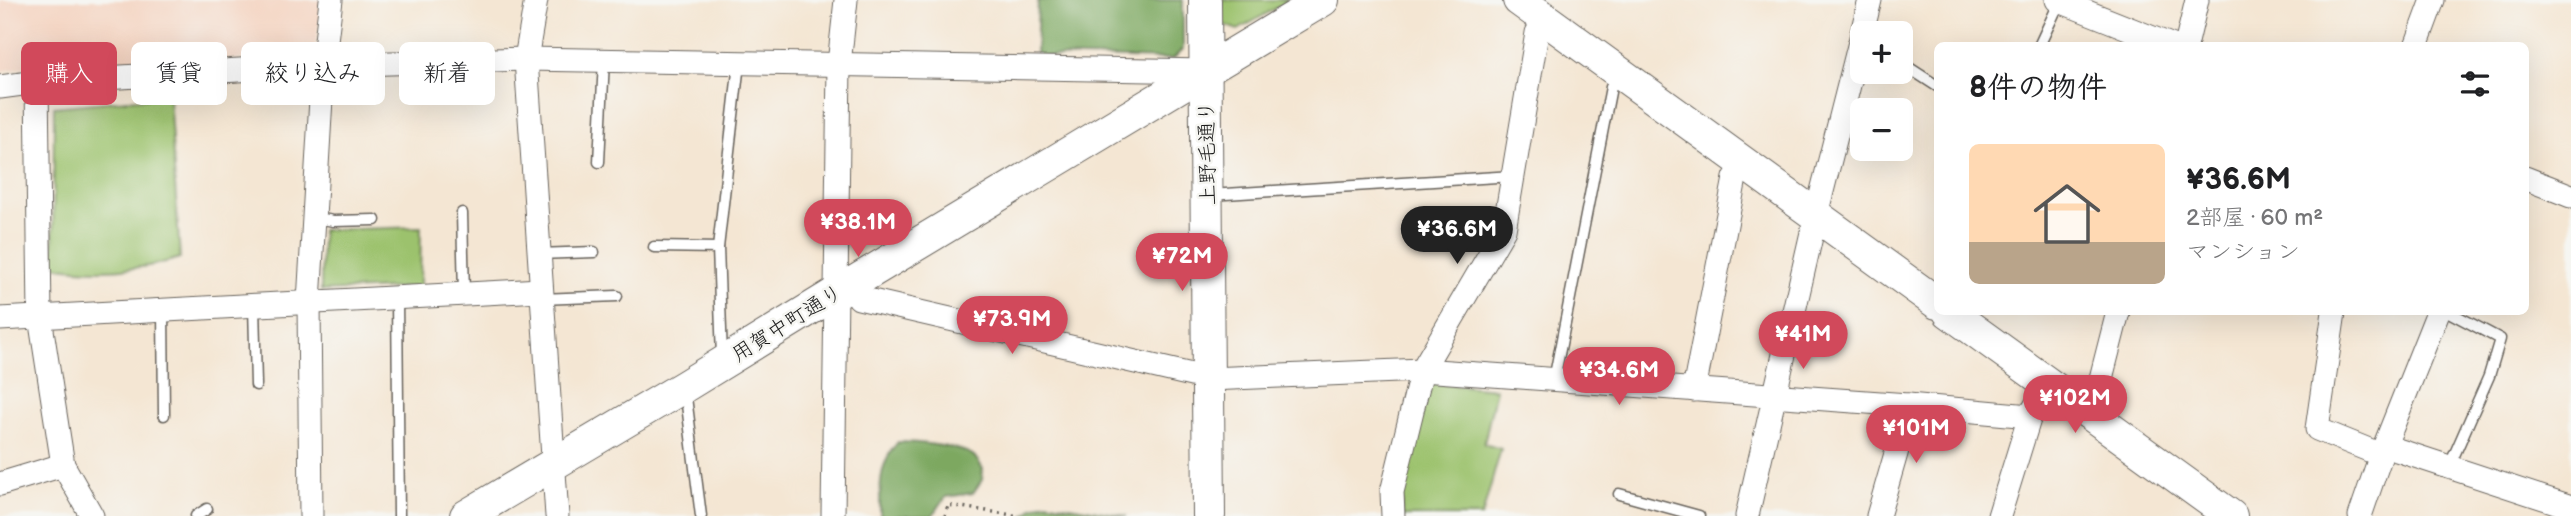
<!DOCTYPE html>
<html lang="ja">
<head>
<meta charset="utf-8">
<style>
	body { margin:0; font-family:"Balsamiq Sans","Klee One",sans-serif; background:#f6f6f6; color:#202124; height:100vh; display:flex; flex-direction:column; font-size:26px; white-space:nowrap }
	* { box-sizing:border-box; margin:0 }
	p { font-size:23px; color:#757577 }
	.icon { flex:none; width:38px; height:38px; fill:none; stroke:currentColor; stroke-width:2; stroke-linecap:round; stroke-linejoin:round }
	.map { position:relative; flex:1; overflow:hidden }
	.panel { position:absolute; left:1934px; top:42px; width:595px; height:273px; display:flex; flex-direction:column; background:#fff; border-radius:10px; box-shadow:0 7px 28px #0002 }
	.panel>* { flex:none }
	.top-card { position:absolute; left:21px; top:42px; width:665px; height:63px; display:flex; gap:14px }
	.controls { position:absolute; left:1850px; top:21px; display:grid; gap:14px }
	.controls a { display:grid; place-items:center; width:63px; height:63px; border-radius:10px; background:#fff; box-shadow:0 7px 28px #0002; font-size:35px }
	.price { position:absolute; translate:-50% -60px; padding:0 16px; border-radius:24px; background:#d1495b; color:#fff; font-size:23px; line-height:46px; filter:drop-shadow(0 2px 4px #0008) }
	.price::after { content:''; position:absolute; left:50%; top:42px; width:21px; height:16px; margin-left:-10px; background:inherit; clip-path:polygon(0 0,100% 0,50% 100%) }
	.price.selected { background:#222; color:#fff }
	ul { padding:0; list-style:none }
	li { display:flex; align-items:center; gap:21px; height:175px; padding:0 35px }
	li+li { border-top:2px solid #e0e0e0 }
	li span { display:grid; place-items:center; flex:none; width:196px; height:140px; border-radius:10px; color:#555 }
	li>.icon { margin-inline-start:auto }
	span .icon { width:84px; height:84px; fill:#fffc; stroke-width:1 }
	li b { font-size:30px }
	h2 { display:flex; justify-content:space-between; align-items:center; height:84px; padding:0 35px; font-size:30px }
	.pill { padding:0 24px; border-radius:10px; background:#fff; box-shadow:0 7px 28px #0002; font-size:24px; line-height:63px }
	.pill.selected { background:#d1495b; color:#fff }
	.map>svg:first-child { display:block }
</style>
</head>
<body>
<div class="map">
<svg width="2571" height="516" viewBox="0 0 2571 516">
	<rect width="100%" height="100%" fill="#f6f6f2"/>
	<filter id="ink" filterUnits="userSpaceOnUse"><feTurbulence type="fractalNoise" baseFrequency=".0143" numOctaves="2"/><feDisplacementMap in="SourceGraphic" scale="14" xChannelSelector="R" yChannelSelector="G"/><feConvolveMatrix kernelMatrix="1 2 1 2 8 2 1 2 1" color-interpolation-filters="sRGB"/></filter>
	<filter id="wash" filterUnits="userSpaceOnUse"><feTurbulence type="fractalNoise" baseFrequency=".00686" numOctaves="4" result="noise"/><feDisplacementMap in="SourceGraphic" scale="28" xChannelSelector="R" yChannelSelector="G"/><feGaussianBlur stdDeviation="1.57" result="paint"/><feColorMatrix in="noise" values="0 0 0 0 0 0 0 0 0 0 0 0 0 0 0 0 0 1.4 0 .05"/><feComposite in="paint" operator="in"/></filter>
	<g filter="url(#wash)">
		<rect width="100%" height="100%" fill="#f4e6d3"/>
		<polygon fill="#f4d3c0" points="0,0 323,0 313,57 36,66 0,71"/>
		<g fill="#9cc26d" stroke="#5c6f44" stroke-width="2">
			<polygon points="1221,0 1290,0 1238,30 1221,24"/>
			<path d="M169 96 180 258C140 271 94 273 53 266L54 107Z"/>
			<polygon points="421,227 420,287 321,291 322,230"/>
			<polygon points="1432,383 1496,389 1484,444 1501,449 1482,516 1403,516 1402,494 1424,389"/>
		</g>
		<g fill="#7da860" stroke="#4c623e" stroke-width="2">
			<polygon points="1038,0 1183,0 1183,49 1173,59 1036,56"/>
			<path d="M898 442C914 442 961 446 974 456 977 459 981 466 983 469L982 480 973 493 946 497 932 516H880C880 487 878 465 898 442Z"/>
			<polygon points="1046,502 1127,516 1024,516 1033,507"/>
		</g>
	</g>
	<g filter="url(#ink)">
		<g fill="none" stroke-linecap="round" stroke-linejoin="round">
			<g stroke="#68635c" stroke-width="13">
				<g id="lane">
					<polyline points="2039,46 2060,1"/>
					<polyline points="1900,62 1937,86"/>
					<polyline points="599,162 604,60"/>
					<polyline points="1210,195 1513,176"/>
					<polyline points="462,213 464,294"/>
					<polyline points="313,217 333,221 375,220"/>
					<polyline points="654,247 718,248"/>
					<polyline points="538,254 594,252"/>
					<polyline points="397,297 399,516"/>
					<polyline points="541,299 617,296"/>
					<polyline points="254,305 256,385"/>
					<polyline points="163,310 164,415"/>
					<polyline points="722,357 718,248 739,63"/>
					<polyline points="1554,380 1611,87 1618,76"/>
					<polyline points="685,389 701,516"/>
					<polyline points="2449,467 2489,376 2500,339 2449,312"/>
					<polyline points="1619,494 1699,516"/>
					<polyline points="196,516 207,509"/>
				</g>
			</g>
			<g stroke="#68635c" stroke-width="25">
				<g id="street">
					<polyline points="536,0 526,59 557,516"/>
					<polyline points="2057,0 2173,46"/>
					<polyline points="1862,33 1870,0"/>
					<polyline points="2186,46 2197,0"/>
					<polyline points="2416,46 2433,0"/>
					<polyline points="37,82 40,317 63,465 92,516"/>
					<polyline points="0,87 37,82 323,65 526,59 1206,71"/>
					<polyline points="2525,178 2571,196"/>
					<polyline points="851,284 859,298 1209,379 1422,370 1908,405 2030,416"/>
					<polyline points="2334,312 2317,429 2381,455"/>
					<polyline points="0,319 540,290"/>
					<polyline points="1694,390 1735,178 1745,164"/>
					<polyline points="2087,411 2096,398 2118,312"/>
					<polyline points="2385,446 2571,507"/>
					<polyline points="0,484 63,465"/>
					<polyline points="311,516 309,302 323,65 331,0"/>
					<polyline points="833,516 839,64 846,0"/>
					<polyline points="1393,516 1392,492 1422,370 1504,230 1537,33 1545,19"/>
					<polyline points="1747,516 1816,215 1862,34"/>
					<polyline points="1878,516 1906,419 1908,405"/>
					<polyline points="1999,516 2030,416 2048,383"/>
					<polyline points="2360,516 2381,455 2438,312"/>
				</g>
			</g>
			<g stroke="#68635c" stroke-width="34">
				<g id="secondary">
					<polyline points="1205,0 1209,516"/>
					<polyline points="1519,0 1937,303"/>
					<polyline points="1949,312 2231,516"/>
					<polyline points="466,516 685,386 836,293 1323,0"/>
				</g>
			</g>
			<polyline stroke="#68635c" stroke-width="3.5" stroke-dasharray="2 5" stroke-linecap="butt" points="945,516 948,505 1019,516"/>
			<use href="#lane" stroke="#fff" stroke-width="10"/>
			<use href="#street" stroke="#fff" stroke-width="23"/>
			<use href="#secondary" stroke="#fff" stroke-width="32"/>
		</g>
	</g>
	<g text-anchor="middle" stroke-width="5" stroke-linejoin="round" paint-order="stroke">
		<g font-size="21" fill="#1c1c1c" stroke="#f6f6f2">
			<text transform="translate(1207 153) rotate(-91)" y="7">上野毛通り</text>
			<text transform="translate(787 323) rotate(-32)" y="7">用賀中町通り</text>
		</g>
	</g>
</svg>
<div class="controls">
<a>+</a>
<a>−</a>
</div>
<b class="price" style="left:858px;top:259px">¥38.1M</b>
<b class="price selected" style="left:1457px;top:266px">¥36.6M</b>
<b class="price" style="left:1182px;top:293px">¥72M</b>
<b class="price" style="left:1012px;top:356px">¥73.9M</b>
<b class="price" style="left:1803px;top:371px">¥41M</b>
<b class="price" style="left:1619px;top:407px">¥34.6M</b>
<b class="price" style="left:2075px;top:435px">¥102M</b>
<b class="price" style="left:1916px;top:465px">¥101M</b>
<div class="top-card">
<a class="pill selected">購入</a>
<a class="pill">賃貸</a>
<a class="pill">絞り込み</a>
<a class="pill">新着</a>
</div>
<section class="panel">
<h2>8件の物件<svg class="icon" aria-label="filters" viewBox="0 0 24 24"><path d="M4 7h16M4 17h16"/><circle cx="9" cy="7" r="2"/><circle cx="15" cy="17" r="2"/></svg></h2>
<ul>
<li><span style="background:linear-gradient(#ffd9b3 70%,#b9a48a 0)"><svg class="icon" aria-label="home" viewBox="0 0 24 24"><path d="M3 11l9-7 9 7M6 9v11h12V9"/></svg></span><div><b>¥36.6M</b><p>2部屋 · 60 m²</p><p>マンション</p></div></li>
</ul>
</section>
</div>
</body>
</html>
